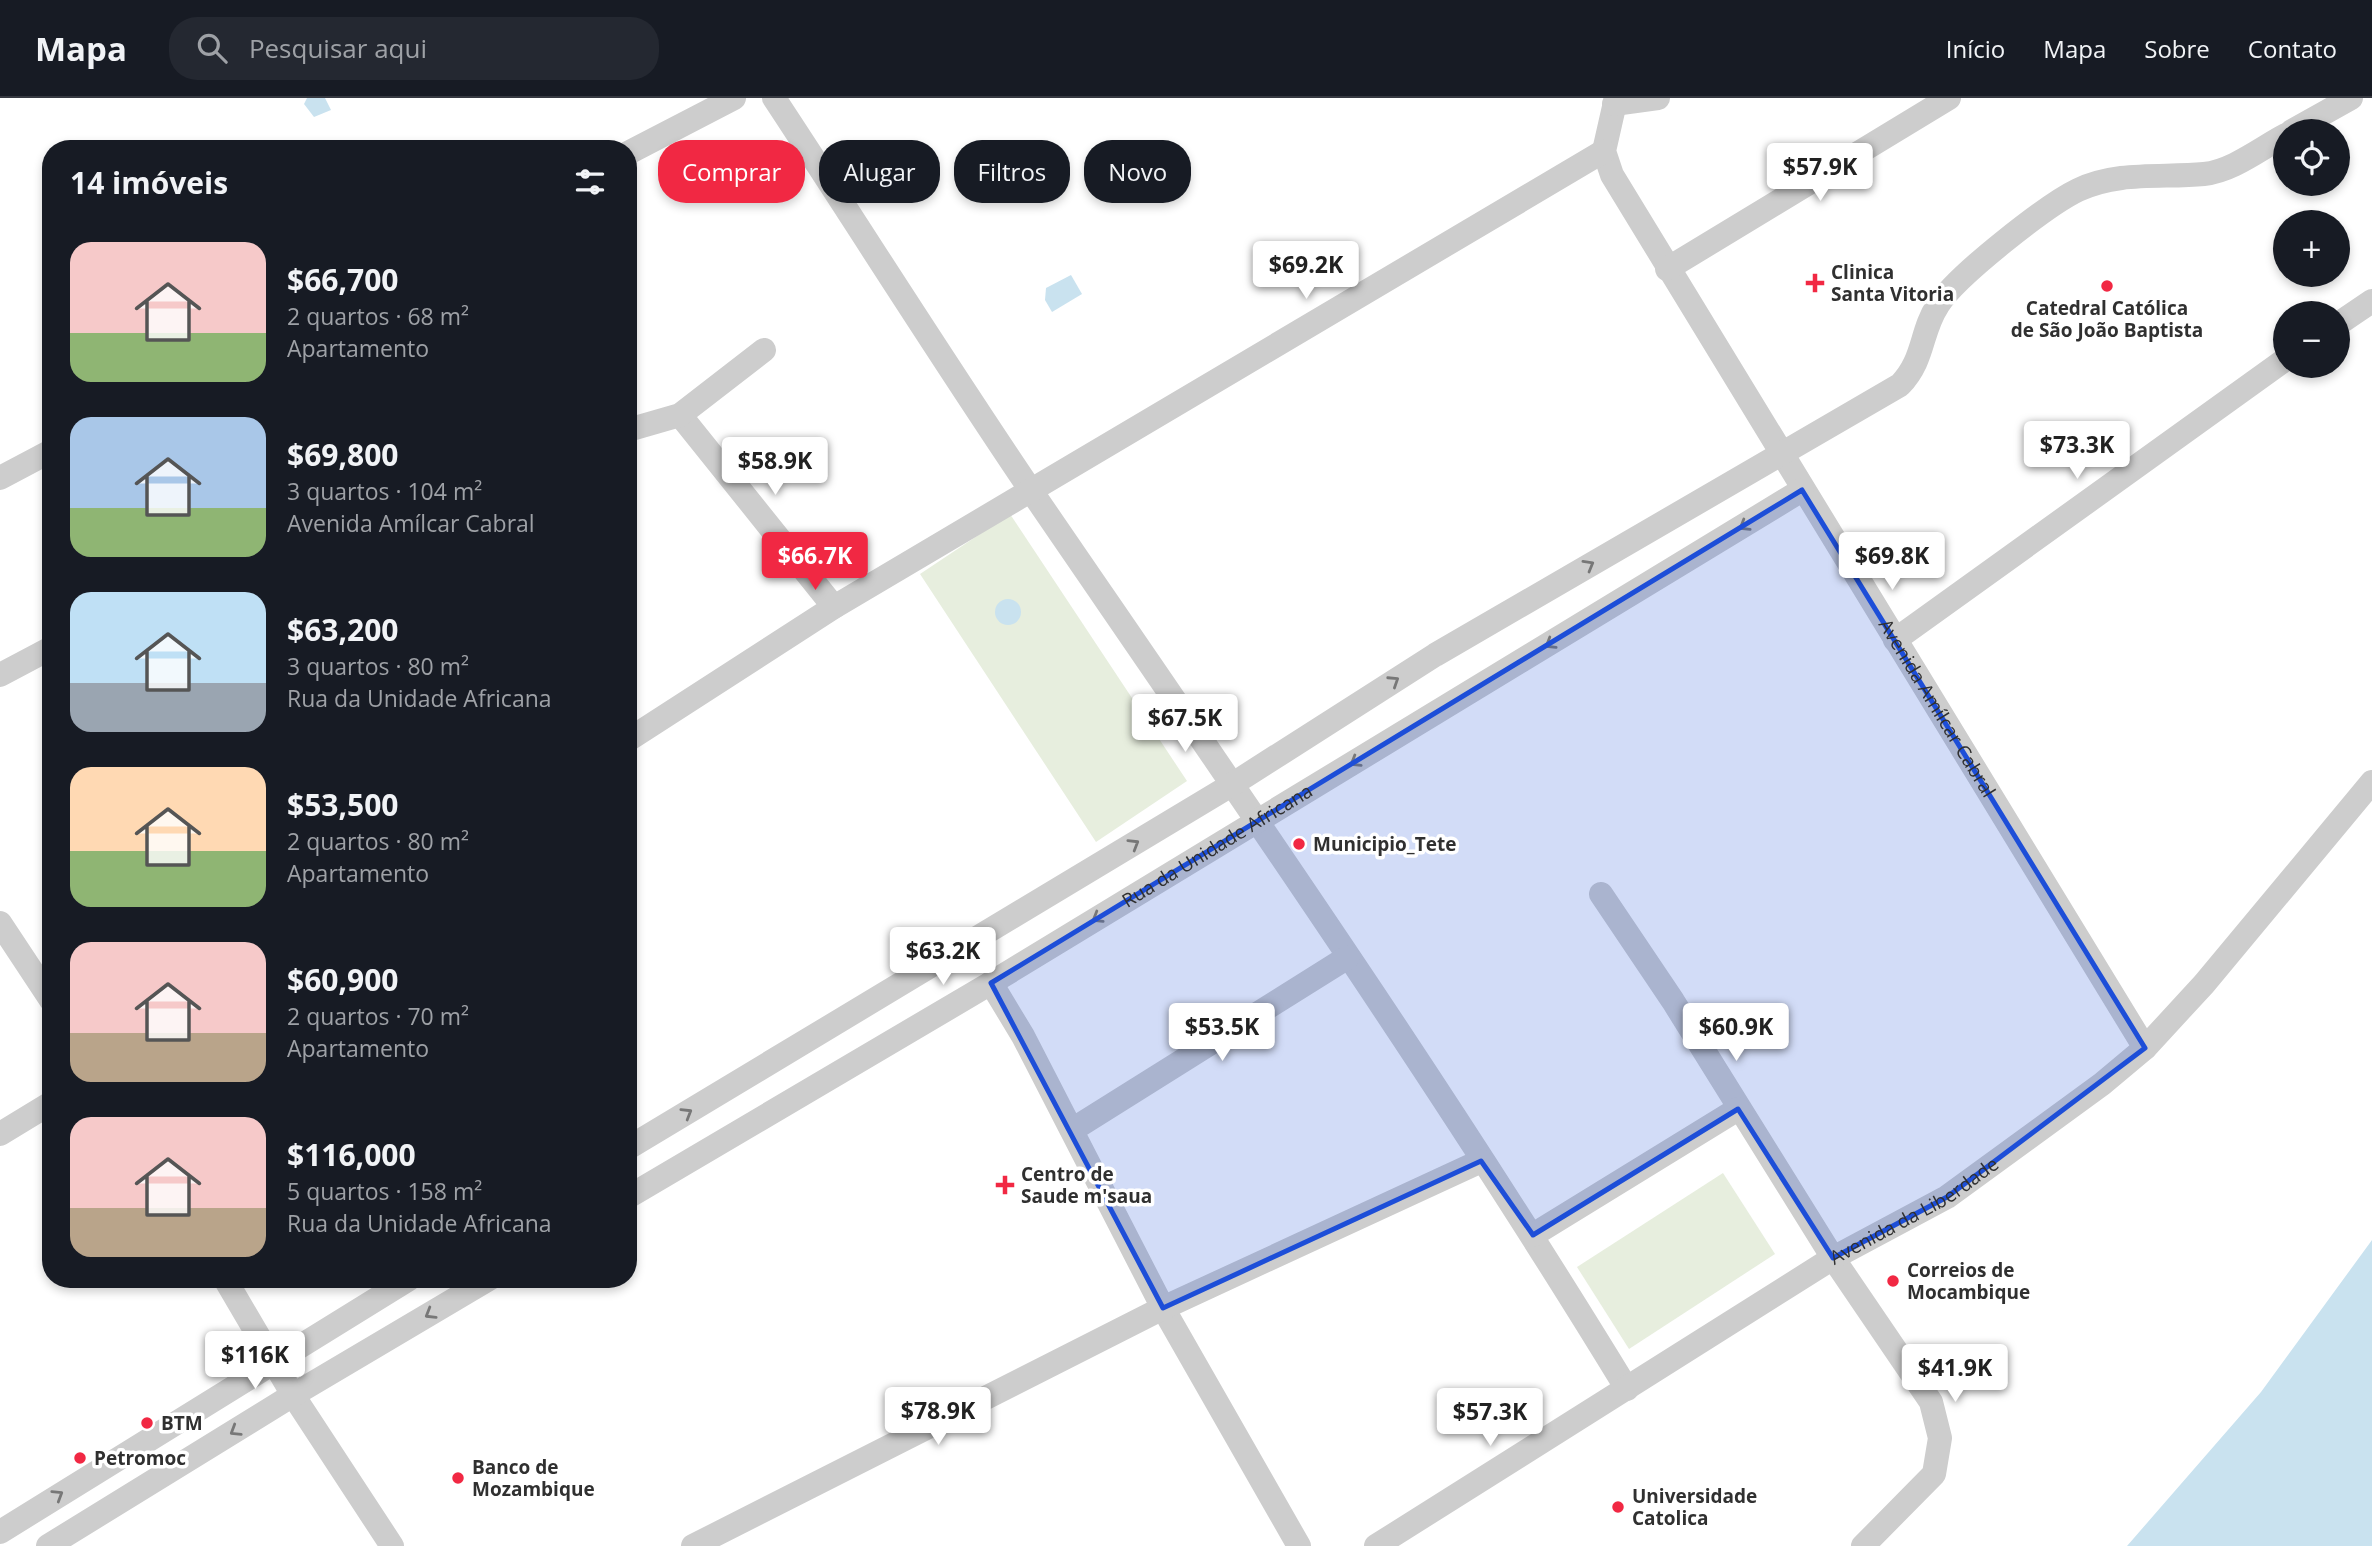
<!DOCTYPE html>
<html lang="pt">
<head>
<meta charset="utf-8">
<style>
	body { margin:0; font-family:"Open Sans",sans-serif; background:#242831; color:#f1f3f6; height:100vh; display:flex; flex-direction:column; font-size:26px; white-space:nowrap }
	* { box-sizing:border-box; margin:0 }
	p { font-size:23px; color:#9ea1a6 }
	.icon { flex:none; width:38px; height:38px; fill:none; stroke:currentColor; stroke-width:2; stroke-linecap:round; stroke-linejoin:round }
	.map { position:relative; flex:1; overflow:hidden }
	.details { position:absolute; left:42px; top:42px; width:595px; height:1148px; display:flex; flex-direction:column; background:#171b24; border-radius:28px; box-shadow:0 4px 10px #0003 }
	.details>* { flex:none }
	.guide { position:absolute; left:658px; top:42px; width:665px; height:63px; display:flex; gap:14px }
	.controls { position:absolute; left:2273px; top:21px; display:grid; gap:14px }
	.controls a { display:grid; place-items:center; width:77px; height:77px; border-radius:50%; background:#171b24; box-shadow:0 4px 10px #0003; font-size:35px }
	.price { position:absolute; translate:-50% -60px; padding:0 16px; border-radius:7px; background:#fff; color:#222; font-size:23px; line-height:46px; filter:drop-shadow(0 2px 4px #0008) }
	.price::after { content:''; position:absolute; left:50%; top:42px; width:21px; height:16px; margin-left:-10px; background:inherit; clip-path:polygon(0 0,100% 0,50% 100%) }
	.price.active { background:#f12843; color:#fff }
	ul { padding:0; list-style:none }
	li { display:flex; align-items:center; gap:21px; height:175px; padding:0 28px }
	li span { display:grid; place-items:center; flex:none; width:196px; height:140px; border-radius:21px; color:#555 }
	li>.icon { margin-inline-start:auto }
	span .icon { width:84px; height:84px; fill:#fffc; stroke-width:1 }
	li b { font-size:30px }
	h2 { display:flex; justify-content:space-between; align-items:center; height:84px; padding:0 28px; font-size:30px }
	.pill { padding:0 24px; border-radius:28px; background:#171b24; box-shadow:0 4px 10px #0003; font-size:24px; line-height:63px }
	.pill.active { background:#f12843; color:#fff }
	header { display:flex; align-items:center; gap:42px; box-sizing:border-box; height:98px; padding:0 35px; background:#171b24; border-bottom:2px solid #363941 }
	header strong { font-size:33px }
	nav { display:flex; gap:38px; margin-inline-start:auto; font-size:24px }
	.search { width:490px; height:63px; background:#242831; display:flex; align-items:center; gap:18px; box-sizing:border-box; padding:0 24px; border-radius:28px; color:#9ea1a6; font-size:26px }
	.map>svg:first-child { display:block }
</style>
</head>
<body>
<header>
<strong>Mapa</strong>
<div class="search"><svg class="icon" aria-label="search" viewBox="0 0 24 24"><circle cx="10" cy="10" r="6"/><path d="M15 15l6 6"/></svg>Pesquisar aqui</div>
<nav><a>Início</a><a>Mapa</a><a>Sobre</a><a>Contato</a></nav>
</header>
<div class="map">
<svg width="2372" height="1448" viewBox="0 0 2372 1448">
	<rect width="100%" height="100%" fill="#fff"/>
	<g fill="#e7eede">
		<polygon points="1010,416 1187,683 1096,744 920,476"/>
		<polygon points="1723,1075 1775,1156 1629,1251 1577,1169"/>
	</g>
	<g fill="#c9e2ef">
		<polygon points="307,0 325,0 331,12 314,19 304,6"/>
		<polygon points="1071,177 1082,196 1052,214 1045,202 1046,190"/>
		<circle cx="1008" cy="514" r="13"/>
		<polygon points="2372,1142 2372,1448 2127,1448 2261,1294"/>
	</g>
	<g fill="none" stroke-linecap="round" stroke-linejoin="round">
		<g stroke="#cdcdcd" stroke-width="24">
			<path d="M774 0C861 132 945 266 1034 397 1236 692 1441 986 1627 1291"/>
			<path id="s1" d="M1616 0 1604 53 1612 77 2145 950"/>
			<polyline points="1614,6 1658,0"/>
			<polyline points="2292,33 2351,0"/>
			<polyline points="628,55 734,0"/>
			<polyline points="1667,171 1949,0"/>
			<polyline points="2338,226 2372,203"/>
			<polyline points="680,317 834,509"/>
			<polyline points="628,332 680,317 764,252"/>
			<polyline points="0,380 51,353"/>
			<polyline points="1895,542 2286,261"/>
			<polyline points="0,577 51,550"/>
			<polyline points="628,642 834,509 1604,53"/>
			<polyline points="1601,796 1673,903 1833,1160 1931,1304 1940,1340 1934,1376 1863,1448"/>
			<polyline points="0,825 51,902"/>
			<polyline points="991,885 1023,938 1163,1210 1299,1448"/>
			<polyline points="1072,1032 1348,859"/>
			<polyline points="0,1036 51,1005"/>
			<path d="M628 1050 1233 686 1435 557 1900 287C1925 261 1920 234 1938 207 1956 178 2047 107 2078 92 2118 73 2162 80 2204 76 2233 73 2261 50 2286 37"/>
			<path id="s2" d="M628 1099 991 885 1802 392"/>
			<polyline points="1533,1137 1738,1011"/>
			<polyline points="225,1181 293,1297 392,1448"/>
			<polyline points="0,1434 409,1181"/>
			<polyline points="48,1448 293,1297 489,1181"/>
			<polyline points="693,1448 1163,1210 1481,1063"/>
			<path id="s3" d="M1376 1448 1833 1160 1947 1099 2102 986 2145 950 2204 886 2372 684"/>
		</g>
	</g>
	<defs><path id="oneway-chevron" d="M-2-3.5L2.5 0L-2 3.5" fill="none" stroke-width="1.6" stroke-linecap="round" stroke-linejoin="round" transform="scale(1.75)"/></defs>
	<g stroke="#777">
		<use href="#oneway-chevron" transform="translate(1744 428) rotate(149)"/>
		<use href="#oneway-chevron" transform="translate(1589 467) rotate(-30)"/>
		<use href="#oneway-chevron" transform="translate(1550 546) rotate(149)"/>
		<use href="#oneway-chevron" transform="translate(1394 583) rotate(-33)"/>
		<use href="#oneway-chevron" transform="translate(1355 664) rotate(149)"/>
		<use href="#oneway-chevron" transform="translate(1134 746) rotate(-31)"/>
		<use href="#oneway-chevron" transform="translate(1097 820) rotate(149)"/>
		<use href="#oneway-chevron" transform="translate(687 1015) rotate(-31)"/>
		<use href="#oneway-chevron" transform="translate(430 1216) rotate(149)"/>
		<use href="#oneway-chevron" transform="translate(235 1333) rotate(148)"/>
		<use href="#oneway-chevron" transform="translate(58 1397) rotate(-32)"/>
	</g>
	<path fill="#1d4ed8" fill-opacity="0.2" stroke="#1d4ed8" stroke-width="5" stroke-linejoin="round" d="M1802 392 2145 950 1947 1099 1833 1160 1738 1011 1533 1137 1481 1063 1163 1210 991 885Z"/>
	<g fill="#f12843" stroke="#fff" stroke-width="2.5">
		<path d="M1811.5 174.5h7v7h7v7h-7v7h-7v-7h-7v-7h7z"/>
		<circle cx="2107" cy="188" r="7"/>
		<circle cx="1299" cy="746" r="7"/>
		<path d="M1001.5 1076.5h7v7h7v7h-7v7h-7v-7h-7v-7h7z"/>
		<circle cx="1893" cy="1183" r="7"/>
		<circle cx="147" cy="1325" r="7"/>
		<circle cx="80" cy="1360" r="7"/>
		<circle cx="458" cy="1380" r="7"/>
		<circle cx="1618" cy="1409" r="7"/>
	</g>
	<g text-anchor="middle" stroke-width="7" stroke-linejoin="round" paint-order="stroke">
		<g font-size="19" font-weight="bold" fill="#303030" stroke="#fff" text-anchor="start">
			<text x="1831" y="181">Clinica<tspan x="1831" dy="22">Santa Vitoria</tspan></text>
			<text x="2107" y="217" text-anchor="middle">Catedral Católica<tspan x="2107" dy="22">de São João Baptista</tspan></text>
			<text x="1313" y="753">Municipio_Tete</text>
			<text x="1021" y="1083">Centro de<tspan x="1021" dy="22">Saude m'saua</tspan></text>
			<text x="1907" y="1179">Correios de<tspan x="1907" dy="22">Mocambique</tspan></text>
			<text x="161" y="1332">BTM</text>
			<text x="94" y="1367">Petromoc</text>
			<text x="472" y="1376">Banco de<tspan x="472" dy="22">Mozambique</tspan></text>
			<text x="1632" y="1405">Universidade<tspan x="1632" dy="22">Catolica</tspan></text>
		</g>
		<g font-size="19" fill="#303030" stroke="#fff">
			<text dy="7" stroke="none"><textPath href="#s1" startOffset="704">Avenida Amílcar Cabral</textPath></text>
			<text dy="7" stroke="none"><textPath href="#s2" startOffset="686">Rua da Unidade Africana</textPath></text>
			<text dy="7" stroke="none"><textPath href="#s3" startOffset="634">Avenida da Liberdade</textPath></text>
		</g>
	</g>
</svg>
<div class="controls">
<a><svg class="icon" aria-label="locate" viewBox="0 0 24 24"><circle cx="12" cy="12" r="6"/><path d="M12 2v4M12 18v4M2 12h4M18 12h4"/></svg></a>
<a>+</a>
<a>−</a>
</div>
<b class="price" style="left:1820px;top:105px">$57.9K</b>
<b class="price" style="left:1306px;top:203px">$69.2K</b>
<b class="price" style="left:2077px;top:383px">$73.3K</b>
<b class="price" style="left:775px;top:399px">$58.9K</b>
<b class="price active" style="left:815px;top:494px">$66.7K</b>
<b class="price" style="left:1892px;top:494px">$69.8K</b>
<b class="price" style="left:1185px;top:656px">$67.5K</b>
<b class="price" style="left:943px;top:889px">$63.2K</b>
<b class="price" style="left:1222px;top:965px">$53.5K</b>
<b class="price" style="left:1736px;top:965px">$60.9K</b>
<b class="price" style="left:255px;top:1293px">$116K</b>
<b class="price" style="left:1955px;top:1306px">$41.9K</b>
<b class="price" style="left:938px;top:1349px">$78.9K</b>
<b class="price" style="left:1490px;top:1350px">$57.3K</b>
<div class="guide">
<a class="pill active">Comprar</a>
<a class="pill">Alugar</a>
<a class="pill">Filtros</a>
<a class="pill">Novo</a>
</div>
<section class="details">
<h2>14 imóveis<svg class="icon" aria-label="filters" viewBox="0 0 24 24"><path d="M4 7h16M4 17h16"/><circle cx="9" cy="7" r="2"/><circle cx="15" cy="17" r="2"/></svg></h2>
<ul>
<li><span style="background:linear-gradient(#f6c9c9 65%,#8fb573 0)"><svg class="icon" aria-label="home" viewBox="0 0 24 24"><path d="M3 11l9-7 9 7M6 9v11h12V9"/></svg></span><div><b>$66,700</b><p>2 quartos · 68 m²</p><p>Apartamento</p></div></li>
<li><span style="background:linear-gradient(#a9c7e8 65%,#8fb573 0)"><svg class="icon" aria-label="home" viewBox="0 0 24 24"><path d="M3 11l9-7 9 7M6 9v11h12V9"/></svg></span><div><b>$69,800</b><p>3 quartos · 104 m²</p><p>Avenida Amílcar Cabral</p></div></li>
<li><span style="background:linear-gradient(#bfe0f5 65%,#9aa5b1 0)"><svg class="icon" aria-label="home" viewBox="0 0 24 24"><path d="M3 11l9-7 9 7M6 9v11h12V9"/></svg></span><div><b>$63,200</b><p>3 quartos · 80 m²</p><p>Rua da Unidade Africana</p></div></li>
<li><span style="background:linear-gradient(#ffd9b3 60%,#8fb573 0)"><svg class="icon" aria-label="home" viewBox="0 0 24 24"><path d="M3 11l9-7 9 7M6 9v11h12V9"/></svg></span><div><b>$53,500</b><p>2 quartos · 80 m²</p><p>Apartamento</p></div></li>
<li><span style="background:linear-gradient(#f6c9c9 65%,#b9a48a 0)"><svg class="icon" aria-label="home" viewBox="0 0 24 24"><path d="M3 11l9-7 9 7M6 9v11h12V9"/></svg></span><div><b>$60,900</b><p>2 quartos · 70 m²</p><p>Apartamento</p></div></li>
<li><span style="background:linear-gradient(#f6c9c9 65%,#b9a48a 0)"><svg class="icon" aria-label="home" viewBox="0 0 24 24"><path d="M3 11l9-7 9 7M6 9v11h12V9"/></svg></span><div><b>$116,000</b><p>5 quartos · 158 m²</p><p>Rua da Unidade Africana</p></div></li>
</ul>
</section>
</div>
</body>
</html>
